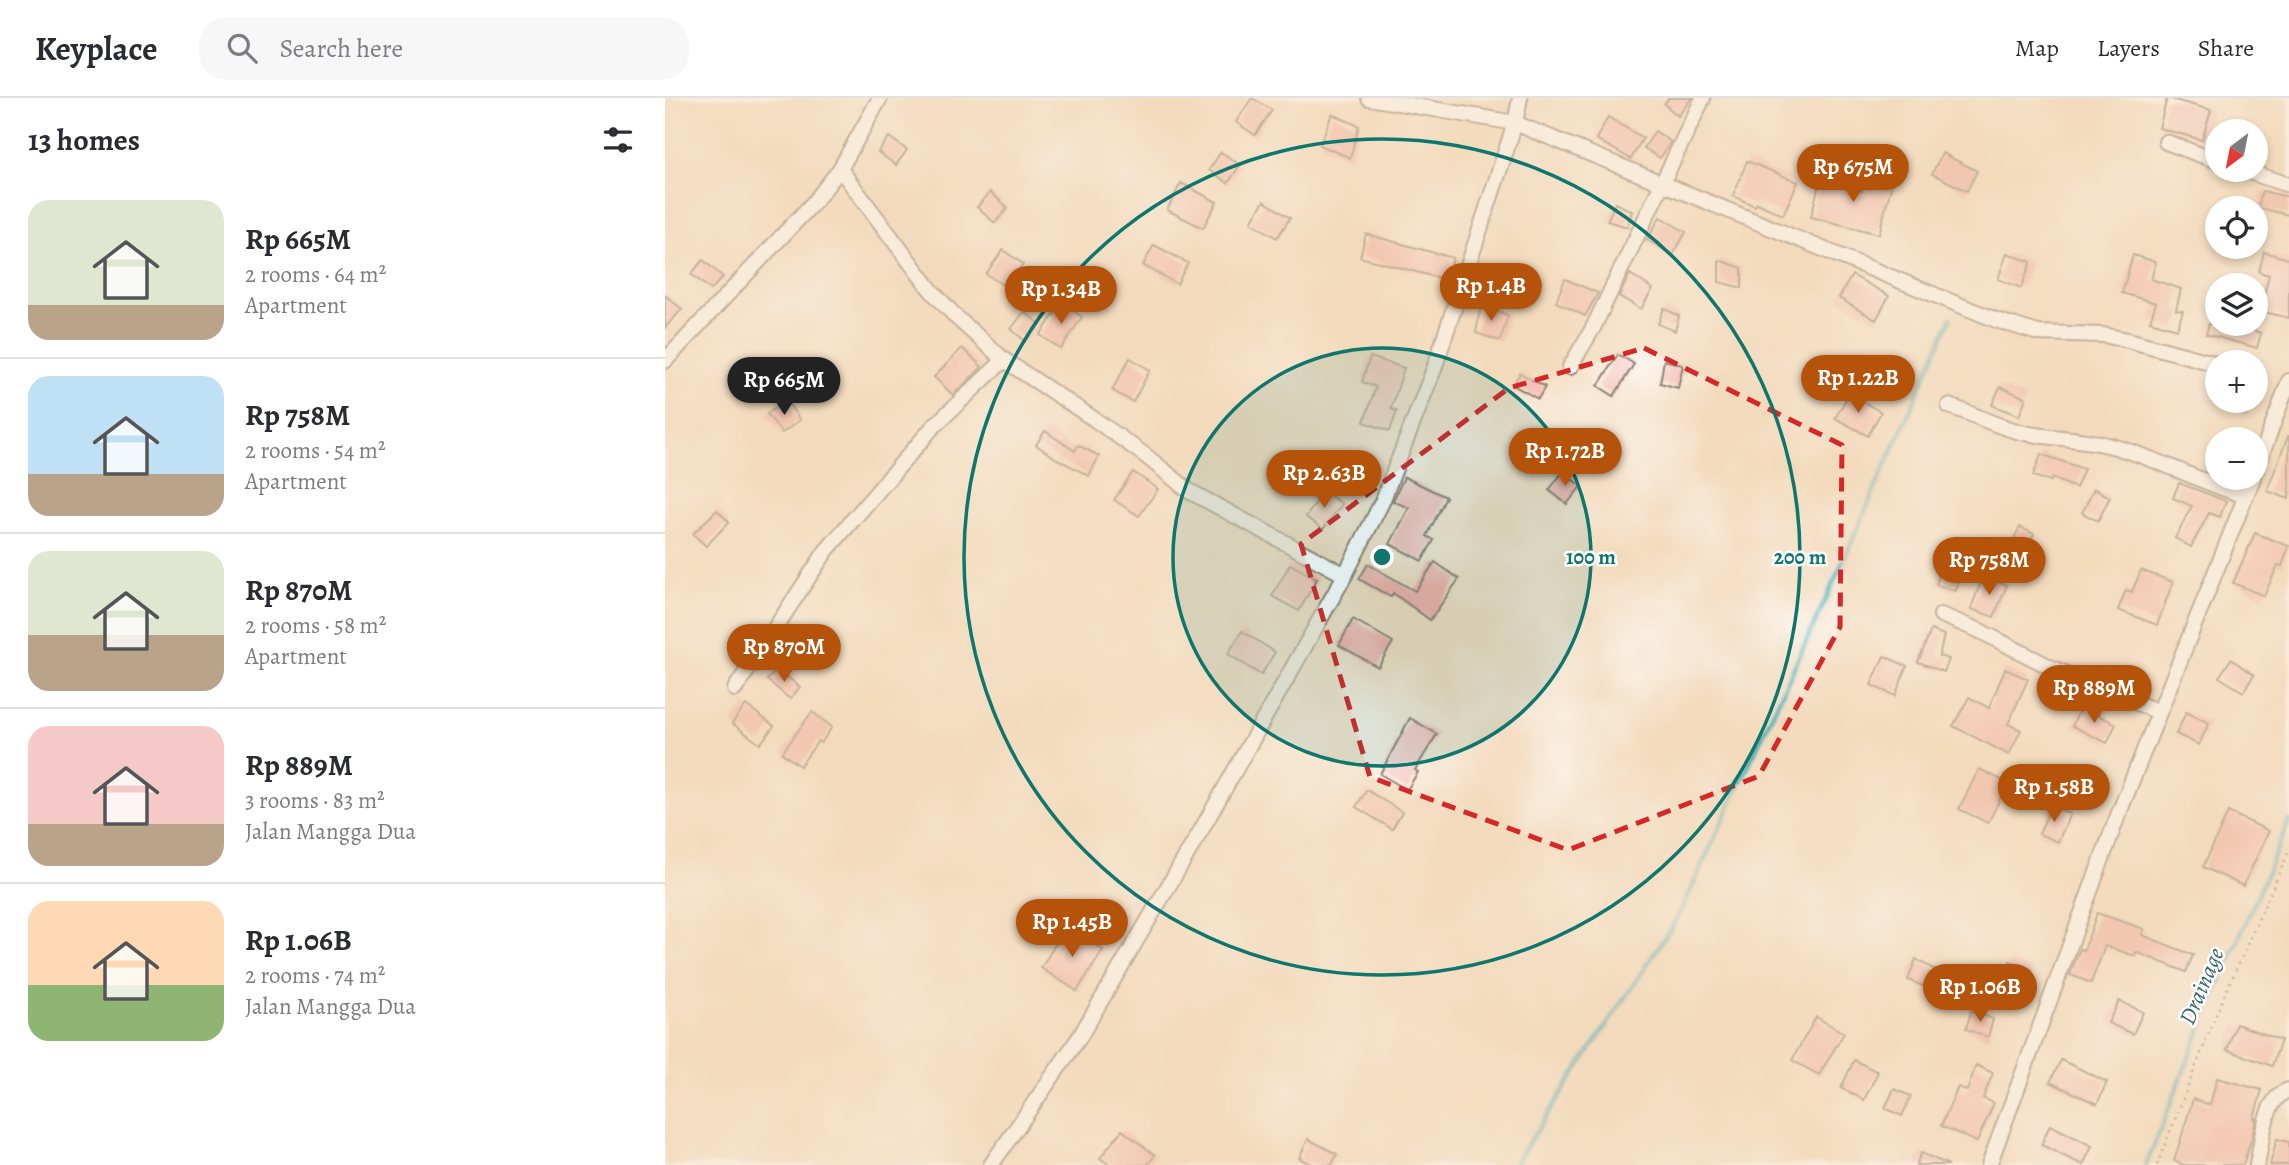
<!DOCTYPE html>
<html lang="en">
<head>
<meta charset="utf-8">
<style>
	body { margin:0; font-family:Alegreya,serif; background:#f7f7f7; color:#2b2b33; height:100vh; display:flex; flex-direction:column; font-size:26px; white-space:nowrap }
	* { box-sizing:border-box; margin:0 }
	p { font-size:23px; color:#7c7c81 }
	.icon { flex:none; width:38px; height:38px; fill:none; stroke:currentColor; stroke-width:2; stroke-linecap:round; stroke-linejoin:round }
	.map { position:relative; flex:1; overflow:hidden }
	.panel { display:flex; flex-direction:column; background:#fff; width:665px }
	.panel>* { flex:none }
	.needle { width:46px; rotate:212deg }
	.tools { position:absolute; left:1540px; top:21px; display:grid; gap:14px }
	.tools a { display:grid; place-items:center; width:63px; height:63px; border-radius:50%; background:#fff; box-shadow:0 4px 10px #0003; font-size:35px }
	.price { position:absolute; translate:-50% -60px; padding:0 16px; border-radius:24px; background:#b45309; color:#fff; font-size:23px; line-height:46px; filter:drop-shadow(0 2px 4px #0008) }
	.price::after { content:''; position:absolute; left:50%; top:42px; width:21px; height:16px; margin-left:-10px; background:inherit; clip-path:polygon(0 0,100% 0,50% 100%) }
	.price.selected { background:#222; color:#fff }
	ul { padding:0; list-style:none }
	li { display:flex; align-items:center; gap:21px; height:175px; padding:0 28px }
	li+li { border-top:2px solid #e1e1e2 }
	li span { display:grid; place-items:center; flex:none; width:196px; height:140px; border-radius:21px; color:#555 }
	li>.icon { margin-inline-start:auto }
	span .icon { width:84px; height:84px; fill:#fffc; stroke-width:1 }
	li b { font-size:30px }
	h2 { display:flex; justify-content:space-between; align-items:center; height:84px; padding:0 28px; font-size:30px }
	header { display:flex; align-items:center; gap:42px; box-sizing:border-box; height:98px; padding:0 35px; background:#fff; border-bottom:2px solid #e1e1e2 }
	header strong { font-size:33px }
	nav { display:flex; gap:38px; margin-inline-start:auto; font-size:24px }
	.search { width:490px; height:63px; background:#f7f7f7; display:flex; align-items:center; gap:18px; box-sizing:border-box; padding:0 24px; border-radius:28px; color:#7c7c81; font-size:26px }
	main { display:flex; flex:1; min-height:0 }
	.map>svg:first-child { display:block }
</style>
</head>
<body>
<header>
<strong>Keyplace</strong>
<div class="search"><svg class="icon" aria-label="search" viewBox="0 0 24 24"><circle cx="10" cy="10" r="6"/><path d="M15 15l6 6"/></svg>Search here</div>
<nav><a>Map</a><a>Layers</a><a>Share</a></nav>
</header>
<main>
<section class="panel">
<h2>13 homes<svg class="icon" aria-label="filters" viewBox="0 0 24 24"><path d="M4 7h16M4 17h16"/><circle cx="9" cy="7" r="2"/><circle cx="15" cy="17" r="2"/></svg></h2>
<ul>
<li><span style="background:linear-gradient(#dfe7d0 75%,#b9a48a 0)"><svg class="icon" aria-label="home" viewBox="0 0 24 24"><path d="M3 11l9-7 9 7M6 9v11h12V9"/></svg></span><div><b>Rp 665M</b><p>2 rooms · 64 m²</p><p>Apartment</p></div></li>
<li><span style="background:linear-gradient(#bfe0f5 70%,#b9a48a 0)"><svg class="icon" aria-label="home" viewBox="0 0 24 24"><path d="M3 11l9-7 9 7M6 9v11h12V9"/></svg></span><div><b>Rp 758M</b><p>2 rooms · 54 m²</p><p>Apartment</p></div></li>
<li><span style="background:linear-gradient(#dfe7d0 60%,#b9a48a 0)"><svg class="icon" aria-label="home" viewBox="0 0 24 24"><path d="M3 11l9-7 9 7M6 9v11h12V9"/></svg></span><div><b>Rp 870M</b><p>2 rooms · 58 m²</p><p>Apartment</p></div></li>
<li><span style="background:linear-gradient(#f6c9c9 70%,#b9a48a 0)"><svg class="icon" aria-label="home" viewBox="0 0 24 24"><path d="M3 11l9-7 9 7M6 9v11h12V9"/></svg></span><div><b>Rp 889M</b><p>3 rooms · 83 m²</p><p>Jalan Mangga Dua</p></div></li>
<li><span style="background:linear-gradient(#ffd9b3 60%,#8fb573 0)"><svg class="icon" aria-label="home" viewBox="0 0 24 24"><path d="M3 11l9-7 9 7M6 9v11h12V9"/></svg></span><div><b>Rp 1.06B</b><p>2 rooms · 74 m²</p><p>Jalan Mangga Dua</p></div></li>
</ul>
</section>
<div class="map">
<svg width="1624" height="1067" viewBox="0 0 1624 1067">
	<rect width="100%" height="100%" fill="#fff"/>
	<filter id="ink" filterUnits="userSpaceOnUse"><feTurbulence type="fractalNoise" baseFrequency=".0143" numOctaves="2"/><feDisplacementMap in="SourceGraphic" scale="14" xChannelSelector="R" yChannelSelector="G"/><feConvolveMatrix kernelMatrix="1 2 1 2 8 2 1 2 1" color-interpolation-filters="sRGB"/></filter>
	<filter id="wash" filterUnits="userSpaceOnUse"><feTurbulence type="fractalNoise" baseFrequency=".00686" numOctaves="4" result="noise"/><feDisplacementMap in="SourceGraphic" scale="28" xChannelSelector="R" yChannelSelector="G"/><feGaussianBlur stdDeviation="1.57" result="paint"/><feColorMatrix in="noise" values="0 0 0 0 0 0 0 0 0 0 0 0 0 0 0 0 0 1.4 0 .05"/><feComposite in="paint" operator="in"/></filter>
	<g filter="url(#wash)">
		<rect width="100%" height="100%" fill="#f3dabc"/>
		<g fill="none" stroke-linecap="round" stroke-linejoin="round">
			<g stroke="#3aabb5" stroke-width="4.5">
				<polyline points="849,1067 1012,821 1173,475 1286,220"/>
				<polyline points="1481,1067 1543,913 1624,723"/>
			</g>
		</g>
		<g id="blocks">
			<g fill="#f2afa4">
				<polygon points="587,0 607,12 590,37 571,24"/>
				<polygon points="1004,0 1027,0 1013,18 999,6"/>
				<polygon points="1502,0 1546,12 1537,42 1494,30"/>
				<polygon points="667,16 694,28 685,60 655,47"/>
				<polygon points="943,19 978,40 966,61 931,41"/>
				<polygon points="990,33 1006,44 995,60 979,50"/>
				<polygon points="224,39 242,52 231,67 213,54"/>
				<polygon points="556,54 575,67 563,85 544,72"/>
				<polygon points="1277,55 1312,73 1302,93 1267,76"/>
				<polygon points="1082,63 1133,84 1118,117 1092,105 1090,108 1068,98"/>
				<polygon points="1201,78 1227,85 1214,136 1146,119 1155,82 1197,93"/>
				<polygon points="516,85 552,104 538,130 502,112"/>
				<polygon points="1597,93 1624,99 1624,117 1593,110"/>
				<polygon points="325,94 343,110 330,125 312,109"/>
				<polygon points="599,103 625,120 612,140 586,124"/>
				<polygon points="950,105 967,113 962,129 942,123"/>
				<polygon points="995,119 1021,134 1008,157 982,142"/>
				<polygon points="701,136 788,160 782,182 695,159"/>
				<polygon points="489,147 523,165 512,186 478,167"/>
				<polygon points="338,152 358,166 341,189 321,176"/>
				<polygon points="1599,154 1624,161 1624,220 1595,213 1604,177 1594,174"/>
				<polygon points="1342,155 1366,164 1356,190 1333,181"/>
				<polygon points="1468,157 1491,164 1486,181 1516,191 1511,212 1518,213 1512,231 1485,223 1491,205 1457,195"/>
				<polygon points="38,162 58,179 46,192 26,176"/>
				<polygon points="1054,162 1077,170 1077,190 1054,184"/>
				<polygon points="965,176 988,191 976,211 954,198"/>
				<polygon points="1187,177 1224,198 1211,222 1174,200"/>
				<polygon points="900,181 933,195 920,218 891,204"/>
				<polygon points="0,197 17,211 0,230"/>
				<polygon points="397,205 417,219 396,251 375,237"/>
				<polygon points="816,207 843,217 835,243 811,235"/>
				<polygon points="999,210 1014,218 1010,233 993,226"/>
				<polygon points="359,214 374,225 360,243 346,231"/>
				<polygon points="1544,226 1563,226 1596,235 1592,250 1541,236"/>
				<polygon points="297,250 317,269 288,297 269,279"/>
				<polygon points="953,256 969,266 949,298 933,288"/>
				<polygon points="705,259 739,270 726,311 732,313 725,333 699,324 711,289 697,284"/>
				<polygon points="465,260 485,272 468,304 447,292"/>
				<polygon points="999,262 1018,267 1013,290 995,285"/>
				<polygon points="855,275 880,289 873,301 848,287"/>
				<polygon points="1335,289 1361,300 1354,318 1327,307"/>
				<polygon points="1184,296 1216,314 1203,338 1170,320"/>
				<polygon points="121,302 135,322 117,335 102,316"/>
				<polygon points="1547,303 1587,303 1582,317 1547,304"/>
				<polygon points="380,333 410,353 413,347 434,358 424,378 392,361 371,347"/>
				<polygon points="1623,338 1624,338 1624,401 1602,393"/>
				<polygon points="1376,356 1419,371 1411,390 1387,380 1386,383 1368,378"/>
				<polygon points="468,374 493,391 474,418 449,402"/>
				<polygon points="898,374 916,388 902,406 884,392"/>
				<polygon points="739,379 781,399 762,438 769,442 757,463 725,446 744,410 728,403"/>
				<polygon points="1514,385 1561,403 1555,419 1544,415 1526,449 1510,440 1527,408 1508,400"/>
				<polygon points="1429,391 1445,399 1433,423 1417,415"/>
				<polygon points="659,393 677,406 658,431 641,419"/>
				<polygon points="52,412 64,424 41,448 28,436"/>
				<polygon points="1355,429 1369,436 1351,470 1337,463"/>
				<polygon points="1590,435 1624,448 1617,468 1613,467 1599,498 1568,485"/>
				<polygon points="1280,455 1300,460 1291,493 1271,487"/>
				<polygon points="770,464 794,481 765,522 728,495 726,499 694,481 703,466 750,493"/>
				<polygon points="625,466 652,481 634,513 607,498"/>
				<polygon points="1476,472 1508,484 1492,527 1453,512 1461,492 1467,494"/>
				<polygon points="1318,478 1342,487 1329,519 1306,511"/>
				<polygon points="688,521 728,544 713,569 674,547"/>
				<polygon points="1266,532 1279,537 1274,558 1284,561 1279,574 1253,564"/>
				<polygon points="577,533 610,554 596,577 563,556"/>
				<polygon points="1219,558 1242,568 1230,598 1206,587"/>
				<polygon points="1566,561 1589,577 1578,594 1554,579"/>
				<polygon points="112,571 135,589 125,601 102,582"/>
				<polygon points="1340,571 1363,581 1343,626 1356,632 1344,657 1288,628 1304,599 1324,610"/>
				<polygon points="81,607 109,628 95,646 67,625"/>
				<polygon points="1416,609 1451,626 1442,645 1407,628"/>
				<polygon points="147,614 167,629 156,645 153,643 135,668 117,655"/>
				<polygon points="1521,614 1544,625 1534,647 1511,636"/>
				<polygon points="745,620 772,636 750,672 753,674 742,692 715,676"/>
				<polygon points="1314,671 1343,685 1323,725 1294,711"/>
				<polygon points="702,692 737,714 727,731 691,709"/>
				<polygon points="1386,707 1405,716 1393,744 1374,736"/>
				<polygon points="1563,714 1604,733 1578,788 1538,769"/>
				<polygon points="1432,815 1479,831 1477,837 1528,857 1521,874 1471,854 1470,858 1440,848 1426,885 1405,877 1415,851 1419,852"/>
				<polygon points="401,829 438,852 412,893 376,870"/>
				<polygon points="1251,861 1272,873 1263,890 1243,882"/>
				<polygon points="1345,863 1367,872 1362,887 1338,878"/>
				<polygon points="1454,903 1478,914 1468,936 1443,925"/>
				<polygon points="1306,913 1328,921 1323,939 1301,931"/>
				<polygon points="1151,919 1179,935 1154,977 1127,962"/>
				<polygon points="1571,926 1616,942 1607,968 1562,952"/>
				<polygon points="1189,962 1213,974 1199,1002 1176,990"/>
				<polygon points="1396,962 1442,984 1432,1006 1385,984"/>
				<polygon points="1311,967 1328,975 1318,1000 1329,1005 1312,1044 1276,1028 1293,989 1302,993"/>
				<polygon points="1552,980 1597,992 1589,1020 1591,1021 1588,1036 1578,1067 1520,1067 1509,1063 1528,1001 1545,1007"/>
				<polygon points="1229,991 1246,998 1237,1018 1220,1010"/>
				<polygon points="1385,1027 1427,1048 1418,1067 1376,1047"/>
				<polygon points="457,1032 490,1057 482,1067 445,1067 435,1060"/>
				<polygon points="643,1041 672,1056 667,1067 648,1067 634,1060"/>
				<polygon points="1612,1041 1624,1044 1624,1067 1605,1067"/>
				<polygon points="1256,1055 1284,1067 1251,1067"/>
			</g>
		</g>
	</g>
	<g filter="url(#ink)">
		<use href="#blocks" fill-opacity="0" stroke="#8f8274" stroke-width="2"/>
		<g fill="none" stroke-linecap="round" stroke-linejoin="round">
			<g stroke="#8f8274" stroke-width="18">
				<g id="street">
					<polyline points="704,0 850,25 1331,222 1373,235 1438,237 1463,242 1552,266"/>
					<polyline points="1501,44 1552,63"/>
					<polyline points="175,71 266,192 292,220 339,262 429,321 481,358 524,393 680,477"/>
					<polyline points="1578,72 1624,87"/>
					<polyline points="0,263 150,103 175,71 215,0"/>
					<polyline points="905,269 928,230 1038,0"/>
					<path d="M1284 308C1309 316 1334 330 1360 335 1390 341 1420 340 1450 349 1495 361 1536 385 1581 398"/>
					<polyline points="1591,372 1624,283"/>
					<polyline points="1276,517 1313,532 1385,569 1494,614"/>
					<polyline points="70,591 161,453 268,329 339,262"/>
					<polyline points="326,1067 414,940 534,736 680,477 717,404 769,271 850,25 855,0"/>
					<polyline points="1324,1067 1452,720 1588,380"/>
					<path d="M1592 1067C1597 1044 1599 999 1624 992"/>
				</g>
			</g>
			<polyline stroke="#8f8274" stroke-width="2.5" stroke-dasharray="2 5" stroke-linecap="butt" points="1492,1067 1555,907 1624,753"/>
			<use href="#street" stroke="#fff" stroke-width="14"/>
		</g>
	</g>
	<path d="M0 0H1624V1067H0ZM979 250 1177 347 1175 529 1094 678 903 752 705 679 636 446 844 290Z" fill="#f3dabc" fill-opacity=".55" fill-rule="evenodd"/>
	<path fill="none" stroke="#d62828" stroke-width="5" stroke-dasharray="14 9" stroke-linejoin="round" d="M979 250 1177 347 1175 529 1094 678 903 752 705 679 636 446 844 290Z"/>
	<circle cx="717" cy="459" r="209" fill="#0f766e" fill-opacity=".12"/>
	<g fill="none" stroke="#0f766e" stroke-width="3.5">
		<circle cx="717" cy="459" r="209"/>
		<circle cx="717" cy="459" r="418"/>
	</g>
	<g text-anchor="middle" stroke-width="5" stroke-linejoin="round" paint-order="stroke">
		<g font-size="23" font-style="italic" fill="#326569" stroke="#fff">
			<text transform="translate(1536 888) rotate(-67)" y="8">Drainage</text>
		</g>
	</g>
	<circle cx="717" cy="459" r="10" fill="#0f766e" stroke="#fff" stroke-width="3.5"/>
	<g font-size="21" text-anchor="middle" font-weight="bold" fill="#0f766e" stroke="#fff" stroke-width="5" stroke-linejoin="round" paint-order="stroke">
		<text x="926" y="466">100 m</text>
		<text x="1135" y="466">200 m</text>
	</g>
</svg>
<div class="tools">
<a><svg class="needle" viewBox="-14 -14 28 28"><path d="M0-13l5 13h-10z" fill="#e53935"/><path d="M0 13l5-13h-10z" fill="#7c7c81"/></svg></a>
<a><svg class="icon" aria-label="locate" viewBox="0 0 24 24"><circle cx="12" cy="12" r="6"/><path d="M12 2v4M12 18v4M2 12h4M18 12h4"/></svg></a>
<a><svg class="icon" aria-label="layers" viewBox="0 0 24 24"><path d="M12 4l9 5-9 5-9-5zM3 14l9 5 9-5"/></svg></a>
<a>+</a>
<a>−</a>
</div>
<b class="price" style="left:1188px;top:106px">Rp 675M</b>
<b class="price" style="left:826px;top:225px">Rp 1.4B</b>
<b class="price" style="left:396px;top:228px">Rp 1.34B</b>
<b class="price" style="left:1193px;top:317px">Rp 1.22B</b>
<b class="price selected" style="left:119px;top:319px">Rp 665M</b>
<b class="price" style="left:900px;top:390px">Rp 1.72B</b>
<b class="price" style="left:659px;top:412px">Rp 2.63B</b>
<b class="price" style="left:1324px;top:499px">Rp 758M</b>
<b class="price" style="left:119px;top:586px">Rp 870M</b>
<b class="price" style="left:1429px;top:627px">Rp 889M</b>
<b class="price" style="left:1389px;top:726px">Rp 1.58B</b>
<b class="price" style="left:407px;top:861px">Rp 1.45B</b>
<b class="price" style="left:1315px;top:926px">Rp 1.06B</b>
</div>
</main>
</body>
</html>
